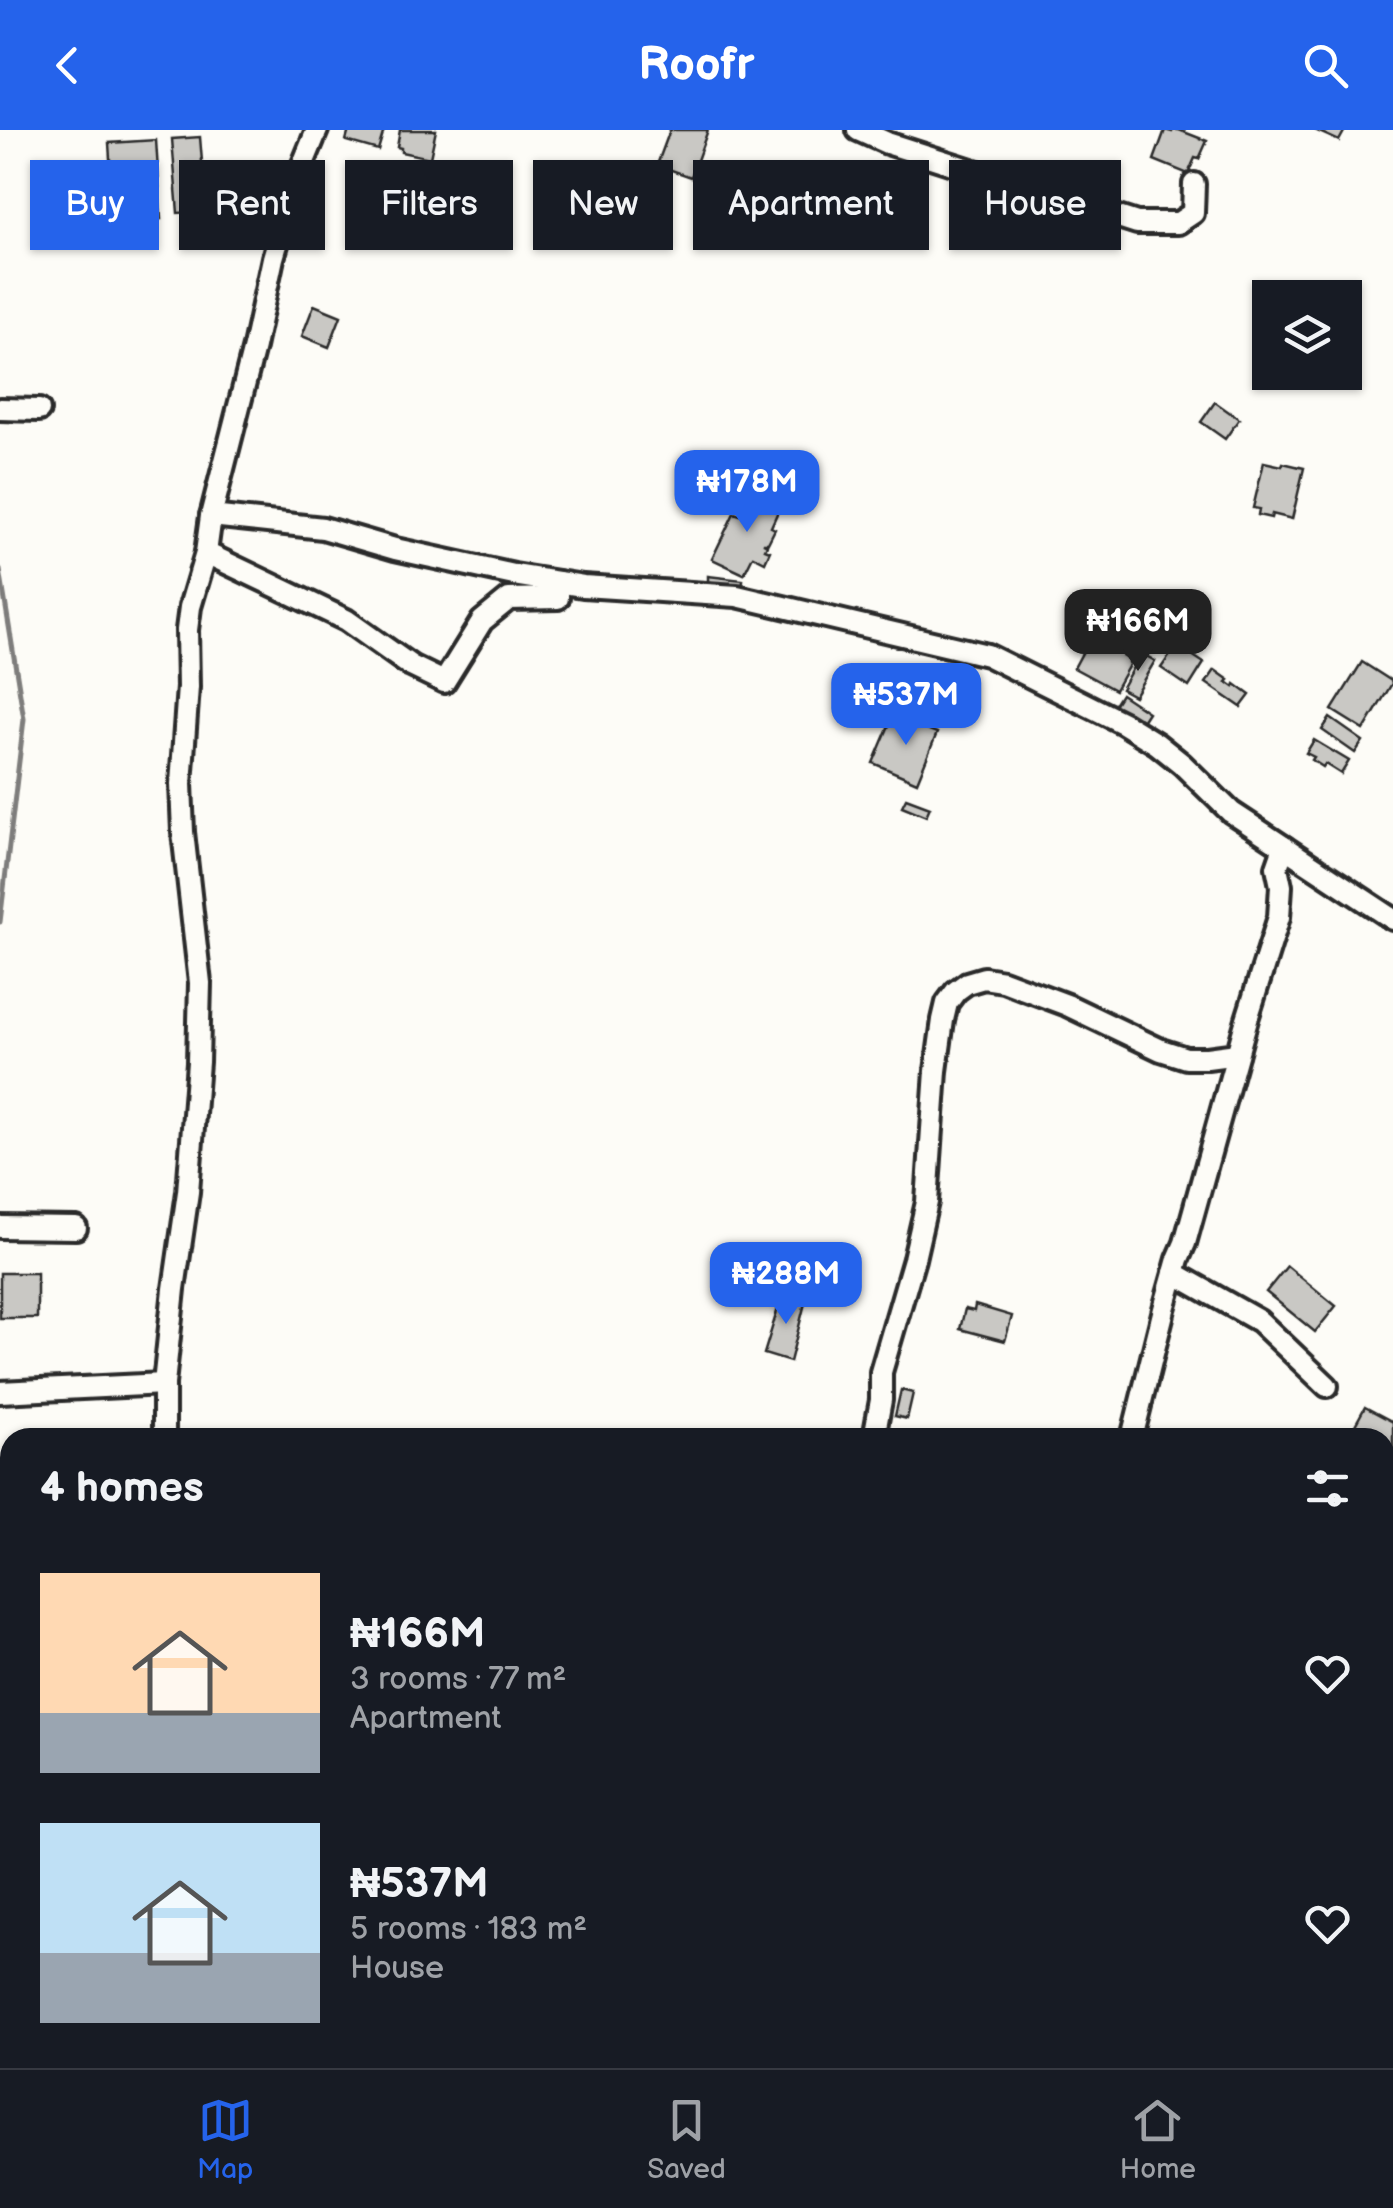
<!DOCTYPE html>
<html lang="en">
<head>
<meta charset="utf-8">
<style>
	body { margin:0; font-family:"Balsamiq Sans",sans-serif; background:#20242c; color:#f1f3f6; height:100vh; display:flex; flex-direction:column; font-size:38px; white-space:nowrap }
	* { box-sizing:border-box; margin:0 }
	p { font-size:32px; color:#9ea1a6 }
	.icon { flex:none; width:55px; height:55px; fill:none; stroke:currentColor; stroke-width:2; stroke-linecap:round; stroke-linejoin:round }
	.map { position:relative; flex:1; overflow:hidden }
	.side { position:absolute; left:0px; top:1298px; width:1395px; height:642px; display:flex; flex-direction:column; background:#171b24; border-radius:30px 30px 0 0; box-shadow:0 2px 8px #0004 }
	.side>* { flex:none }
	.banner { position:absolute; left:30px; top:30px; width:1335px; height:90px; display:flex; gap:20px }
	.fabs { position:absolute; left:1252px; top:150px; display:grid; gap:20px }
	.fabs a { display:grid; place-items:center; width:110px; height:110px; border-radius:0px; background:#171b24; box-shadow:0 2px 8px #0004; font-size:50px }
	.price { position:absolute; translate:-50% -85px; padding:0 22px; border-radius:20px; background:#2563eb; color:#fff; font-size:32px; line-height:65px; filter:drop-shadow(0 2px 5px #0008) }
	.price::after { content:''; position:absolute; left:50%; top:60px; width:30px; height:22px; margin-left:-15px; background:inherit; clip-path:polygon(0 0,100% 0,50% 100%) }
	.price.on { background:#222; color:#fff }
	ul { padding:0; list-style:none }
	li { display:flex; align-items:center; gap:30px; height:250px; padding:0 40px }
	li span { display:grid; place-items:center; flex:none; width:280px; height:200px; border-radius:0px; color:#555 }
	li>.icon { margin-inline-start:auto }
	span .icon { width:120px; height:120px; fill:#fffc; stroke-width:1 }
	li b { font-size:42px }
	h2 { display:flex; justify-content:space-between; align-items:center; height:120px; padding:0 40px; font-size:42px }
	.chip { padding:0 35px; border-radius:0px; background:#171b24; box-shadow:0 2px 8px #0004; font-size:35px; line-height:90px }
	.chip.on { background:#2563eb; color:#fff }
	header { display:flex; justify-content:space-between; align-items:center; height:130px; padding:0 40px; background:#2563eb; color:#fff; font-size:45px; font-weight:700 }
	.menu { display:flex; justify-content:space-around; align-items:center; height:140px; border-top:2px solid #363941; background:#171b24; font-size:28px; color:#9ea1a6 }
	.menu a { display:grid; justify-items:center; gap:5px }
	.menu .on { color:#2563eb }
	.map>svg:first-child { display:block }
</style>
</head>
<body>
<header><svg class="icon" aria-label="back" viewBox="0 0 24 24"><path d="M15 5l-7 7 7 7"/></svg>Roofr<svg class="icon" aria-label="search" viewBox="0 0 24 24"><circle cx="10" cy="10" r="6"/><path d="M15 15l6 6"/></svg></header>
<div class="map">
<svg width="1393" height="1938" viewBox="0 0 1393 1938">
	<rect width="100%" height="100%" fill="#fdfcf7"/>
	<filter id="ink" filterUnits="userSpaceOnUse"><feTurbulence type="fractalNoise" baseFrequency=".01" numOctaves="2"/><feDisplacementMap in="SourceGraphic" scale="20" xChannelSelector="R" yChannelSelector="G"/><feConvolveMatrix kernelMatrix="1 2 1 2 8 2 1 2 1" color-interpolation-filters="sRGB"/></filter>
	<g filter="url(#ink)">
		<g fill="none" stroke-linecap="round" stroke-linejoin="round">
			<polyline stroke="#7e7d7b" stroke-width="5" points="0,440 24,589 0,792"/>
		</g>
		<g fill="#c9c8c4" stroke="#2b2b2b" stroke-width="2.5">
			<polygon points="349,0 384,0 378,20 346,11"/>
			<polygon points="400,0 436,0 430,28 401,22 401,18 397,17"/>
			<polygon points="670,0 708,0 691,47 657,35"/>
			<polygon points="1165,0 1172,2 1173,0 1179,0 1207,11 1199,29 1195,28 1188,44 1154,30"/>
			<polygon points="1315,0 1345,0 1339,11"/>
			<polygon points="200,7 206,81 178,83 172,9"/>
			<polygon points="156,10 161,89 114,92 109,13"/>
			<polygon points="314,175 341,186 329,217 302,206"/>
			<polygon points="1215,272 1239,289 1225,309 1201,292"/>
			<polygon points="1264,332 1282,336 1283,333 1304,338 1292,389 1272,384 1271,388 1258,385 1259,379 1253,378"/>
			<polygon points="746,363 779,379 771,397 775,399 768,413 763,413 767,415 765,419 770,421 765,432 753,426 744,444 712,429 734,383 740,385 742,380 738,378"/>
			<polygon points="708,446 743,450 742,458 708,454"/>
			<polygon points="1109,473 1149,495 1135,523 1127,519 1123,526 1129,530 1129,535 1115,560 1074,538"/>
			<polygon points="1177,515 1204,533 1189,557 1161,538"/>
			<polygon points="1141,523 1155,531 1134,566 1121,559"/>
			<polygon points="1362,532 1393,552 1364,600 1332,580"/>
			<polygon points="1215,540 1229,550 1227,552 1234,557 1235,554 1250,565 1241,577 1206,553"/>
			<polygon points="1121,564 1148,582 1141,593 1114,575"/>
			<polygon points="920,585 933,591 929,600 937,603 917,652 873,633 890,593 897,596 901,588 916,594"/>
			<polygon points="1330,588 1363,611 1355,623 1322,600"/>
			<polygon points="1314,610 1349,631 1341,644 1325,634 1323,637 1312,630 1314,627 1306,623"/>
			<polygon points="906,668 930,677 926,686 902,676"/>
			<polygon points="1287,1136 1336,1176 1315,1202 1266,1162"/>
			<rect x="0" y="1143" width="37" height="45"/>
			<polygon points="783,1162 806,1169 790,1232 764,1224"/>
			<polygon points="975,1175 1012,1186 1005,1211 960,1199 965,1179 974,1181"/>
			<polygon points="901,1260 913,1263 907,1289 895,1286"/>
			<polygon points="1365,1277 1393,1292 1393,1322 1389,1327 1385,1324 1385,1308 1348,1308"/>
			<rect x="269" y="1930" width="97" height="8"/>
			<rect x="371" y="1930" width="45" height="8"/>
		</g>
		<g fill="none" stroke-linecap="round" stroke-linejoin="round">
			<g stroke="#2b2b2b" stroke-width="28">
				<g id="minor">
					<polyline points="858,0 887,13 1137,93 1178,93 1193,83 1194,54"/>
					<polyline points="0,279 39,280"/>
					<polyline points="211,386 323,398 395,419 514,445 583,456 737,466 987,525 1123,593 1157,614 1182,634 1231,682 1393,789"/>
					<polyline points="206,423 346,490 411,536 444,552 482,491 509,469 558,468 558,452"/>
					<polyline points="0,1097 76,1098"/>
					<polyline points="1174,1143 1259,1191 1327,1256"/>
					<polyline points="0,1262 164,1254"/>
					<polyline points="164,1308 164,1254 174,1159 188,1062 198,932 200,853 183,702 181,654 188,557 187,500 190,477 206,423 211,386 254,217 273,128 294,56 317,0"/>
					<polyline points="874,1308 881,1270 881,1242 914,1129 927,1072 936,941 943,890 947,873 956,861 967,853 984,848 1003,851 1067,875 1161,920 1186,928 1207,928 1237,924"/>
					<polyline points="1132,1308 1164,1179 1178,1129 1185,1113 1247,889 1279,787 1281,756 1277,737 1284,717"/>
					<polyline points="1385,1744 1393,1746"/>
					<polyline points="194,1930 194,1938"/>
				</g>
			</g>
			<use href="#minor" stroke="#fdfcf7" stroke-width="20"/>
		</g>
	</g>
</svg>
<div class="fabs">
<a><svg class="icon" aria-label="layers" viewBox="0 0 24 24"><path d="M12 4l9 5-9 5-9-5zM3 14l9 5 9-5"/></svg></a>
</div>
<b class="price" style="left:747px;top:405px">₦178M</b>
<b class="price on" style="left:1138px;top:544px">₦166M</b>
<b class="price" style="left:906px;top:618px">₦537M</b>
<b class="price" style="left:786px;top:1197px">₦288M</b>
<div class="banner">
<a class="chip on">Buy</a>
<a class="chip">Rent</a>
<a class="chip">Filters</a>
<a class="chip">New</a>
<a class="chip">Apartment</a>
<a class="chip">House</a>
</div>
<section class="side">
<h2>4 homes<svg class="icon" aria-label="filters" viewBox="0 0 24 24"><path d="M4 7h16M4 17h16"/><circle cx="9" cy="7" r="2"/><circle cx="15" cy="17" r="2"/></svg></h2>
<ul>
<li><span style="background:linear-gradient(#ffd9b3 70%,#9aa5b1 0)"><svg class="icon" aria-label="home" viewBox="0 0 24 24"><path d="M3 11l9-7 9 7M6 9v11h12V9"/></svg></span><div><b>₦166M</b><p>3 rooms · 77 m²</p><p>Apartment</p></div><svg class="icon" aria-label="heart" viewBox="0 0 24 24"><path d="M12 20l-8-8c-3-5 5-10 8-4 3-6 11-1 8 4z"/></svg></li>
<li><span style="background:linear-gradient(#bfe0f5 65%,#9aa5b1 0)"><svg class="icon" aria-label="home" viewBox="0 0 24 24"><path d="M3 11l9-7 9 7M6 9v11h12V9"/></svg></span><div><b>₦537M</b><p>5 rooms · 183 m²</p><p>House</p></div><svg class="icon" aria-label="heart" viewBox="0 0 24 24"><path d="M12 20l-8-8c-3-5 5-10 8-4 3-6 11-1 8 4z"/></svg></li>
</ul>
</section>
</div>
<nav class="menu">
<a class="on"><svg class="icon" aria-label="map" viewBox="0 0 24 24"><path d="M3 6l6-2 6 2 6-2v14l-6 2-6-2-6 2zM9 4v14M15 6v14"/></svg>Map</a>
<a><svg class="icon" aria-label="saved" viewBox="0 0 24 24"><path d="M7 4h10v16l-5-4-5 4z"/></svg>Saved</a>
<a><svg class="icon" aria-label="home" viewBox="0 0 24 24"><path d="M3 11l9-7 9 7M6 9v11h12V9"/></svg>Home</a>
</nav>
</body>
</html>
